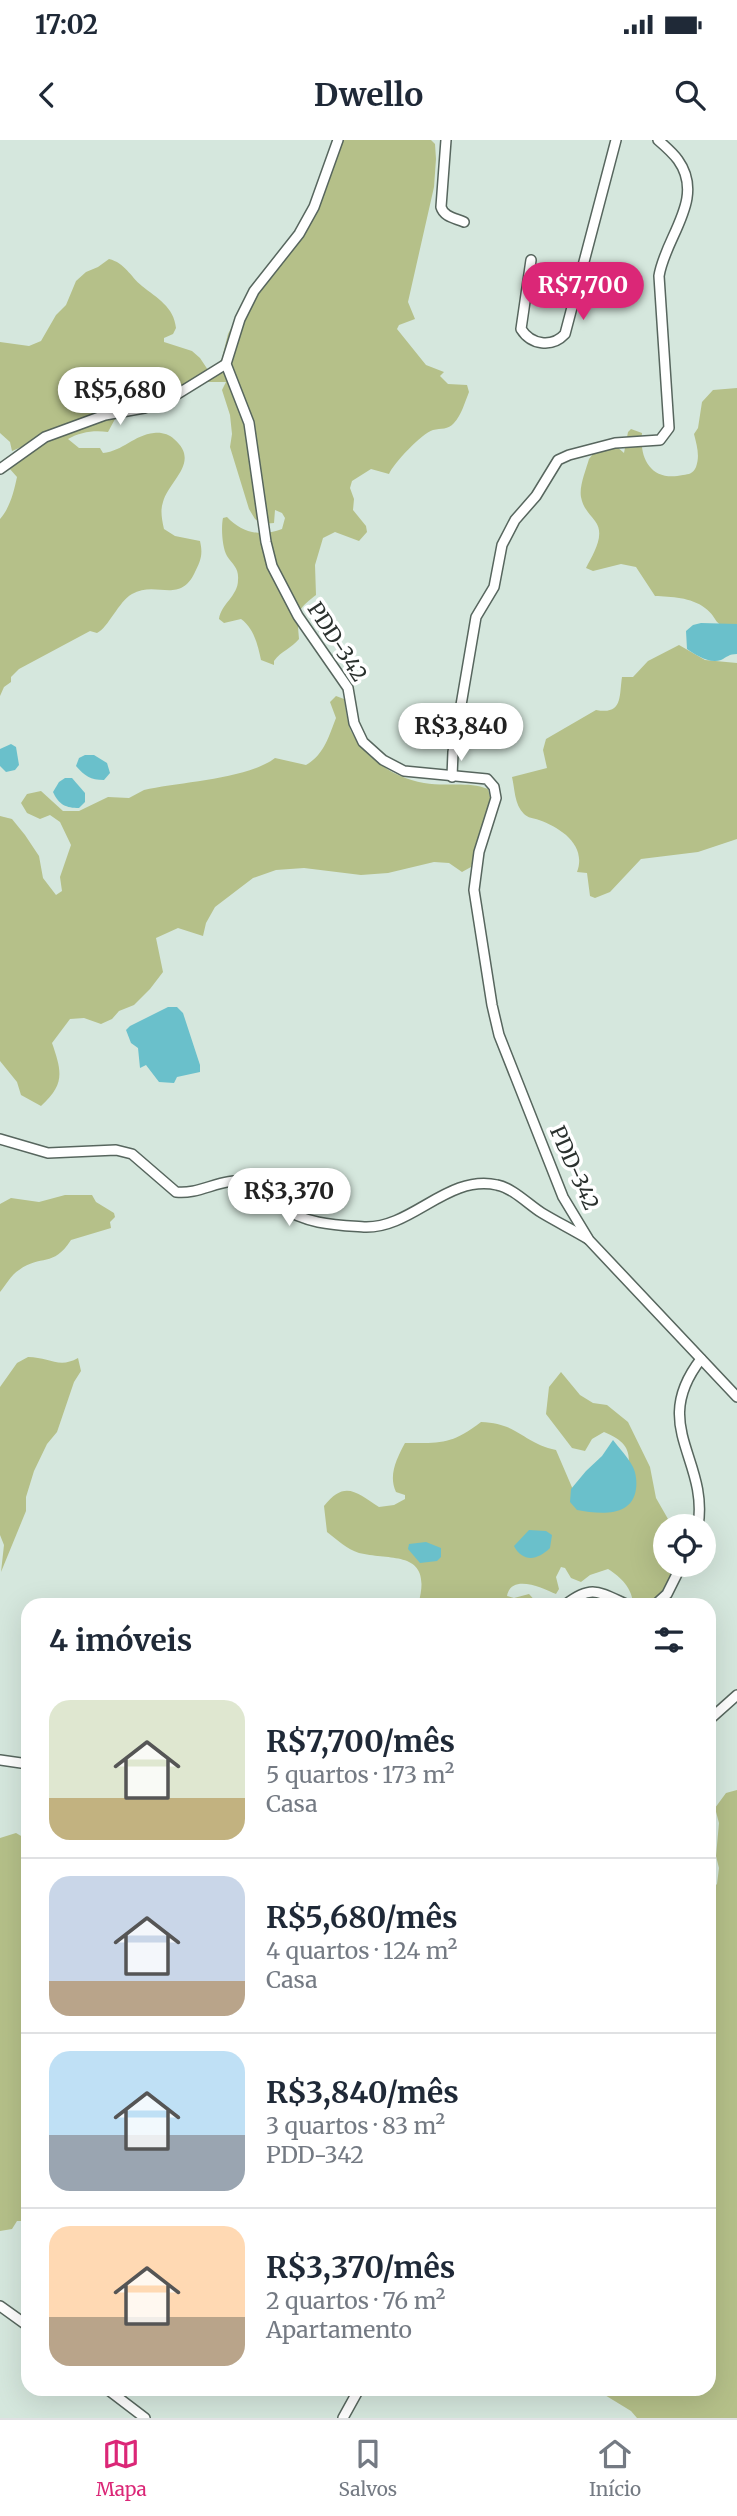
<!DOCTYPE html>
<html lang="pt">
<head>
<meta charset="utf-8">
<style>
	body { margin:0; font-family:Merriweather,serif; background:#f2f2f3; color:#1f2937; height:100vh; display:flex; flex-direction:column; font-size:26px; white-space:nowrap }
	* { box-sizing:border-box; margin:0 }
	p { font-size:23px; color:#747a83 }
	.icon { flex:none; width:38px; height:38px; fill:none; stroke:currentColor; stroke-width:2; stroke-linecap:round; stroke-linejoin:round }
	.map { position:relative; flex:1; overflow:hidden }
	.details { position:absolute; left:21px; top:1458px; width:695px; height:798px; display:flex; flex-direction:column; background:#fff; border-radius:21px; box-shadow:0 7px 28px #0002 }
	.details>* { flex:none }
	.controls { position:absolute; left:653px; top:1374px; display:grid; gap:14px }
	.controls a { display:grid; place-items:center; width:63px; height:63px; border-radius:50%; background:#fff; box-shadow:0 7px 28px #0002; font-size:35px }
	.price { position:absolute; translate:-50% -60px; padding:0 16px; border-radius:24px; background:#fff; color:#222; font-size:23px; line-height:46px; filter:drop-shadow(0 2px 4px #0008) }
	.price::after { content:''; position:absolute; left:50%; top:42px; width:21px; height:16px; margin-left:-10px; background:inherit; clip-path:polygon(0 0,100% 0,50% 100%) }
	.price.active { background:#db2777; color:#fff }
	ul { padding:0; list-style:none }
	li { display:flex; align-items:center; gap:21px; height:175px; padding:0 28px }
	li+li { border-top:2px solid #e0e1e3 }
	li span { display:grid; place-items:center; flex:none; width:196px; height:140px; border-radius:21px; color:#555 }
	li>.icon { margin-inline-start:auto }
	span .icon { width:84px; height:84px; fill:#fffc; stroke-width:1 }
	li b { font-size:30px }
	h2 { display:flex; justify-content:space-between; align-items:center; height:84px; padding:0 28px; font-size:30px }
	.status { display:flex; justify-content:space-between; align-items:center; height:49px; padding:0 35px; background:#fff; direction:ltr }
	.status svg { height:19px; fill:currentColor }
	header { display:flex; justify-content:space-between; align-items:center; height:91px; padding:0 28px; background:#fff; font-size:32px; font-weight:700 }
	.dock { display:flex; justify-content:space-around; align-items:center; height:98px; border-top:2px solid #e0e1e3; background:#fff; font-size:19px; color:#747a83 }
	.dock a { display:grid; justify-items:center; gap:4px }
	.dock .active { color:#db2777 }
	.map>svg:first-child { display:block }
</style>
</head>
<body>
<div class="status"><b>17:02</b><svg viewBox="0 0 49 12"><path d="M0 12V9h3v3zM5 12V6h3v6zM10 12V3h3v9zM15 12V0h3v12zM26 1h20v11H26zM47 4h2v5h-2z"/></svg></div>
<header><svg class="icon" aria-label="back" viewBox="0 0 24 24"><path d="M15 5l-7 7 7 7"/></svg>Dwello<svg class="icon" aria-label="search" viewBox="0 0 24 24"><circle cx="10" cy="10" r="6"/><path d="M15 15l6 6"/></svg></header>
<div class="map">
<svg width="737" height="2278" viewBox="0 0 737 2278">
	<rect width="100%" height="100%" fill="#d5e7dd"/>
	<g fill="#b5c089">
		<path d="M332 0H431L435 4 436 19 434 47 408 162 415 179 399 185 397 189 426 225 444 232 440 236 448 244 467 245 469 252C465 262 461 276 454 283 448 290 441 288 433 290 421 294 394 323 389 334L371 329 352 341 350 348 354 359 353 370 366 386 367 392 359 401 335 392 323 398 315 425 316 455C295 471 297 474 299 499 292 508 281 511 274 521V525L261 520C258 506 254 488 241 479L224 483 219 479C221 464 238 456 238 440 239 428 233 425 227 416 222 407 221 387 223 378L227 377C242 393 261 397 282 389L285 378 282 373 275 370 274 383 262 384 255 379 249 369 230 307 232 294 230 275 222 250 226 242H198L185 245 122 272 115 279 108 292C94 290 80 292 68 299L79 308H100L103 313C123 311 134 295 154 293 161 292 169 294 174 299 201 322 169 340 163 362 160 370 162 380 164 389L175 396 200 401C203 414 201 420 195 432 180 465 156 440 132 454 119 461 108 488 97 493L90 491 19 529 11 537V542L4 547 0 556V379C10 368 14 351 17 337L9 328 13 317 26 305 12 311 10 302 0 293V202L29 206 41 201 56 175 66 165 76 141 86 132 98 127 109 119C125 123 130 136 142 146 157 158 174 167 176 188L173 194 164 198V202L192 211 200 218 208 230H215L222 218 228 194 256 141 303 82 331 15Z"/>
		<path d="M737 248V487C711 487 720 479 705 468 691 457 671 457 655 456L636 427 621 424 593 431 586 428C593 414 606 395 595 381 589 373 583 368 581 357 579 346 586 330 589 319L593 314 616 306 624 313 628 292 631 289 642 293C639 321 653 342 683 335 689 334 693 334 696 327 700 316 697 306 694 294L698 288 702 262 713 250Z"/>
		<path d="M679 505 705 520 737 523V699L698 712 641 719 610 752 595 758 590 756 587 733 577 732C587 705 561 688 539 680 533 678 528 678 524 674 514 664 515 649 512 637L547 628 543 610 546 599 596 570C623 575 619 557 622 537H633L648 521Z"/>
		<path d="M336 556 344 559C346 569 347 582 351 591 365 618 394 638 424 643 445 647 468 641 488 649L491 661 471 727 462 732 449 723 434 722 388 733 361 735 304 728 276 730 253 738 215 767 206 783 203 796 178 788 156 798 163 832 150 849 134 865 119 871 112 879 101 884 84 878 70 879 52 903C62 932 65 944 41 966L21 955 17 942 0 921V676L12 679 25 695 39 716 43 738 56 755 62 751 60 737 71 705 60 682 50 675 40 679 27 673 21 663 27 654 41 651 63 671H79L108 657 129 658 144 650C179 642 248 639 275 618L306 625C324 615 329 596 336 578L330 562Z"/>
		<path d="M65 1055H92L96 1062 114 1073 115 1077 110 1082 111 1088 71 1100C53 1128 41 1114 19 1130 11 1135 6 1145 0 1152V1064L11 1058 39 1062Z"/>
		<path d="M28 1217C49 1217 59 1229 78 1218L81 1231 74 1242 57 1292 47 1304 34 1331 26 1357V1371L1 1432 4 1405 0 1395V1247L17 1223Z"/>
		<path d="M561 1232 580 1255 593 1263 607 1265 628 1282 650 1327 656 1358 672 1386H665V1424L677 1425 663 1457 653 1465H633C633 1449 621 1437 608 1429L590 1435 581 1442 571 1438 565 1428 561 1427 556 1437 559 1449 556 1454C543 1448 511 1433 507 1456L514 1458 529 1454 539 1465H418C434 1409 392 1421 359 1413 347 1409 337 1400 327 1392L324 1366C345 1339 357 1353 379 1367L394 1365 405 1359V1355L396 1352C388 1335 397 1318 405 1303 441 1303 451 1305 481 1282 518 1283 523 1303 556 1310L577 1359 625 1345C631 1318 634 1304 604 1292L592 1299 585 1311 572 1308 546 1274 549 1247Z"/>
		<polygon points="737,1650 737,2278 637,2278 631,2271 595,2249 709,2249 709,1752 717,1744 719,1728 716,1716 719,1683 715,1668 726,1653"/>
		<polygon points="16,1693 28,1700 28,2081 17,2081 12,2089 0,2091 0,1698"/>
	</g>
	<g fill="#6ac0cb">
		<path d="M701 483 737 484V514C729 514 727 517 721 520 709 524 696 515 687 509L686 491 693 485Z"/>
		<polygon points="11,604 16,607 19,625 15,630 6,632 0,626 0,609"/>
		<path d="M85 615H94L107 623 110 633 104 640C90 640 85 636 76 626L79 618Z"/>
		<path d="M65 638H72L85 653V662L79 668C66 668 59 665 53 652L59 642Z"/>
		<polygon points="168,867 177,867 183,873 200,925 200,932 177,937 174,943 159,942 146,925 140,928 138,908 131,903 126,890 130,886"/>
		<path d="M613 1300C619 1308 628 1317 633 1327 636 1333 637 1342 636 1349 632 1378 599 1374 577 1370L570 1362 571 1349 586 1331 602 1316Z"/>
		<path d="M529 1390 546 1391 552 1395 550 1408C538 1420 523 1423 514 1406Z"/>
		<polygon points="426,1402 441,1408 441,1417 437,1421 420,1423 408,1409 409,1404"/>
	</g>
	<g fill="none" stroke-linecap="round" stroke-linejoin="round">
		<g stroke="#57665e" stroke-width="12">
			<g id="minor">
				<polyline points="338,0 314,67 299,94 254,151 240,179 226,224 249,283 266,402 272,426 298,476 348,548 354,583 363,602 383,620 404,631 487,639 494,647 496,658 479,712 474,750 492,865 499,895 563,1057 589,1100 737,1257"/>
				<path d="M446 0 441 67C444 77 455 78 464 82"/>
				<path d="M531 120 521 189C531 205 552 208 565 194L616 0"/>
				<polyline points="0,329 45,297 105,275 144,268 171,258 226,224"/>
				<path d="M452 637 453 612 476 477 494 447 502 405 515 380 536 356 558 320 569 315 615 303 660 300 669 288 659 136C665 97 706 59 678 20 673 13 665 6 658 0"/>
				<path d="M0 999 48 1013 116 1010 132 1014 176 1052C201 1055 223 1036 249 1042 264 1045 271 1058 282 1067 305 1084 336 1085 364 1087 412 1089 447 1034 497 1045 513 1048 529 1065 542 1073 557 1082 573 1090 588 1099"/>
				<path d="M698 1386C709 1319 649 1286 701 1219"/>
				<path d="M565 1465C592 1444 599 1452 628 1465"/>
				<polyline points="655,1465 667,1454 682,1424"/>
				<polyline points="709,1580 737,1555"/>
				<polyline points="0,1620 28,1624"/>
				<polyline points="0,2166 28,2186"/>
				<polyline points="107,2249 145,2278"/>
				<polyline points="343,2278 359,2249"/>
			</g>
		</g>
		<use href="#minor" stroke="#fff" stroke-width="9"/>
	</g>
	<g text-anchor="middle" stroke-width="7" stroke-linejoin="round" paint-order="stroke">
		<g font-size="21" fill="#2b312e" stroke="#fff">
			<text transform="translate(337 502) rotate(57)" y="7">PDD-342</text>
			<text transform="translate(574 1028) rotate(66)" y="7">PDD-342</text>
		</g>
	</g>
</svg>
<div class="controls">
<a><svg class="icon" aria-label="locate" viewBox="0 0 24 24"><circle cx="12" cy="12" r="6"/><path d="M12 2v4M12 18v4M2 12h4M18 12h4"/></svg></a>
</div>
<b class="price active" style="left:583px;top:182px">R$7,700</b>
<b class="price" style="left:120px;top:287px">R$5,680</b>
<b class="price" style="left:461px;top:623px">R$3,840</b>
<b class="price" style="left:289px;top:1088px">R$3,370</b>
<section class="details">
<h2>4 imóveis<svg class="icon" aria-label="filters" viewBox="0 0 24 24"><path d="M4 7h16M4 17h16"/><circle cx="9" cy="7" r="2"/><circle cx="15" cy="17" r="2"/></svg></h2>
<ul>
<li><span style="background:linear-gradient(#dfe7d0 70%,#c2b280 0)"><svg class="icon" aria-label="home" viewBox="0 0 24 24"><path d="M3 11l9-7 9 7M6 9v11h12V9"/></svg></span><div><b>R$7,700/mês</b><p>5 quartos · 173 m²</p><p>Casa</p></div></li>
<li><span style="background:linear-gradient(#c9d6e8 75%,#b9a48a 0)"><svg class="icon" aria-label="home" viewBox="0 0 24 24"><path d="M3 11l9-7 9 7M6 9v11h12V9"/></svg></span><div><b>R$5,680/mês</b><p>4 quartos · 124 m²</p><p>Casa</p></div></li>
<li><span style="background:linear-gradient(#bfe0f5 60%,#9aa5b1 0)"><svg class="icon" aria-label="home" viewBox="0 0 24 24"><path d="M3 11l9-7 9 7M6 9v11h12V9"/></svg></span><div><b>R$3,840/mês</b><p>3 quartos · 83 m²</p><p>PDD-342</p></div></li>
<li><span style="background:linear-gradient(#ffd9b3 65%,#b9a48a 0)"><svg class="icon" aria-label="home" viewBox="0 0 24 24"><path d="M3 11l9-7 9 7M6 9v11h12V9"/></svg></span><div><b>R$3,370/mês</b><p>2 quartos · 76 m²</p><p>Apartamento</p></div></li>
</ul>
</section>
</div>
<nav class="dock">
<a class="active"><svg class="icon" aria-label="map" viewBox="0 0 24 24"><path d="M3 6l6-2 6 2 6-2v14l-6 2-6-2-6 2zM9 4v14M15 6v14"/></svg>Mapa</a>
<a><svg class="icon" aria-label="saved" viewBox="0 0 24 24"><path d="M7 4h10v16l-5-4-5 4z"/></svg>Salvos</a>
<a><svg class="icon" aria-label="home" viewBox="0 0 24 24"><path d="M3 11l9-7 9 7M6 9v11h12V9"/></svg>Início</a>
</nav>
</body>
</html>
